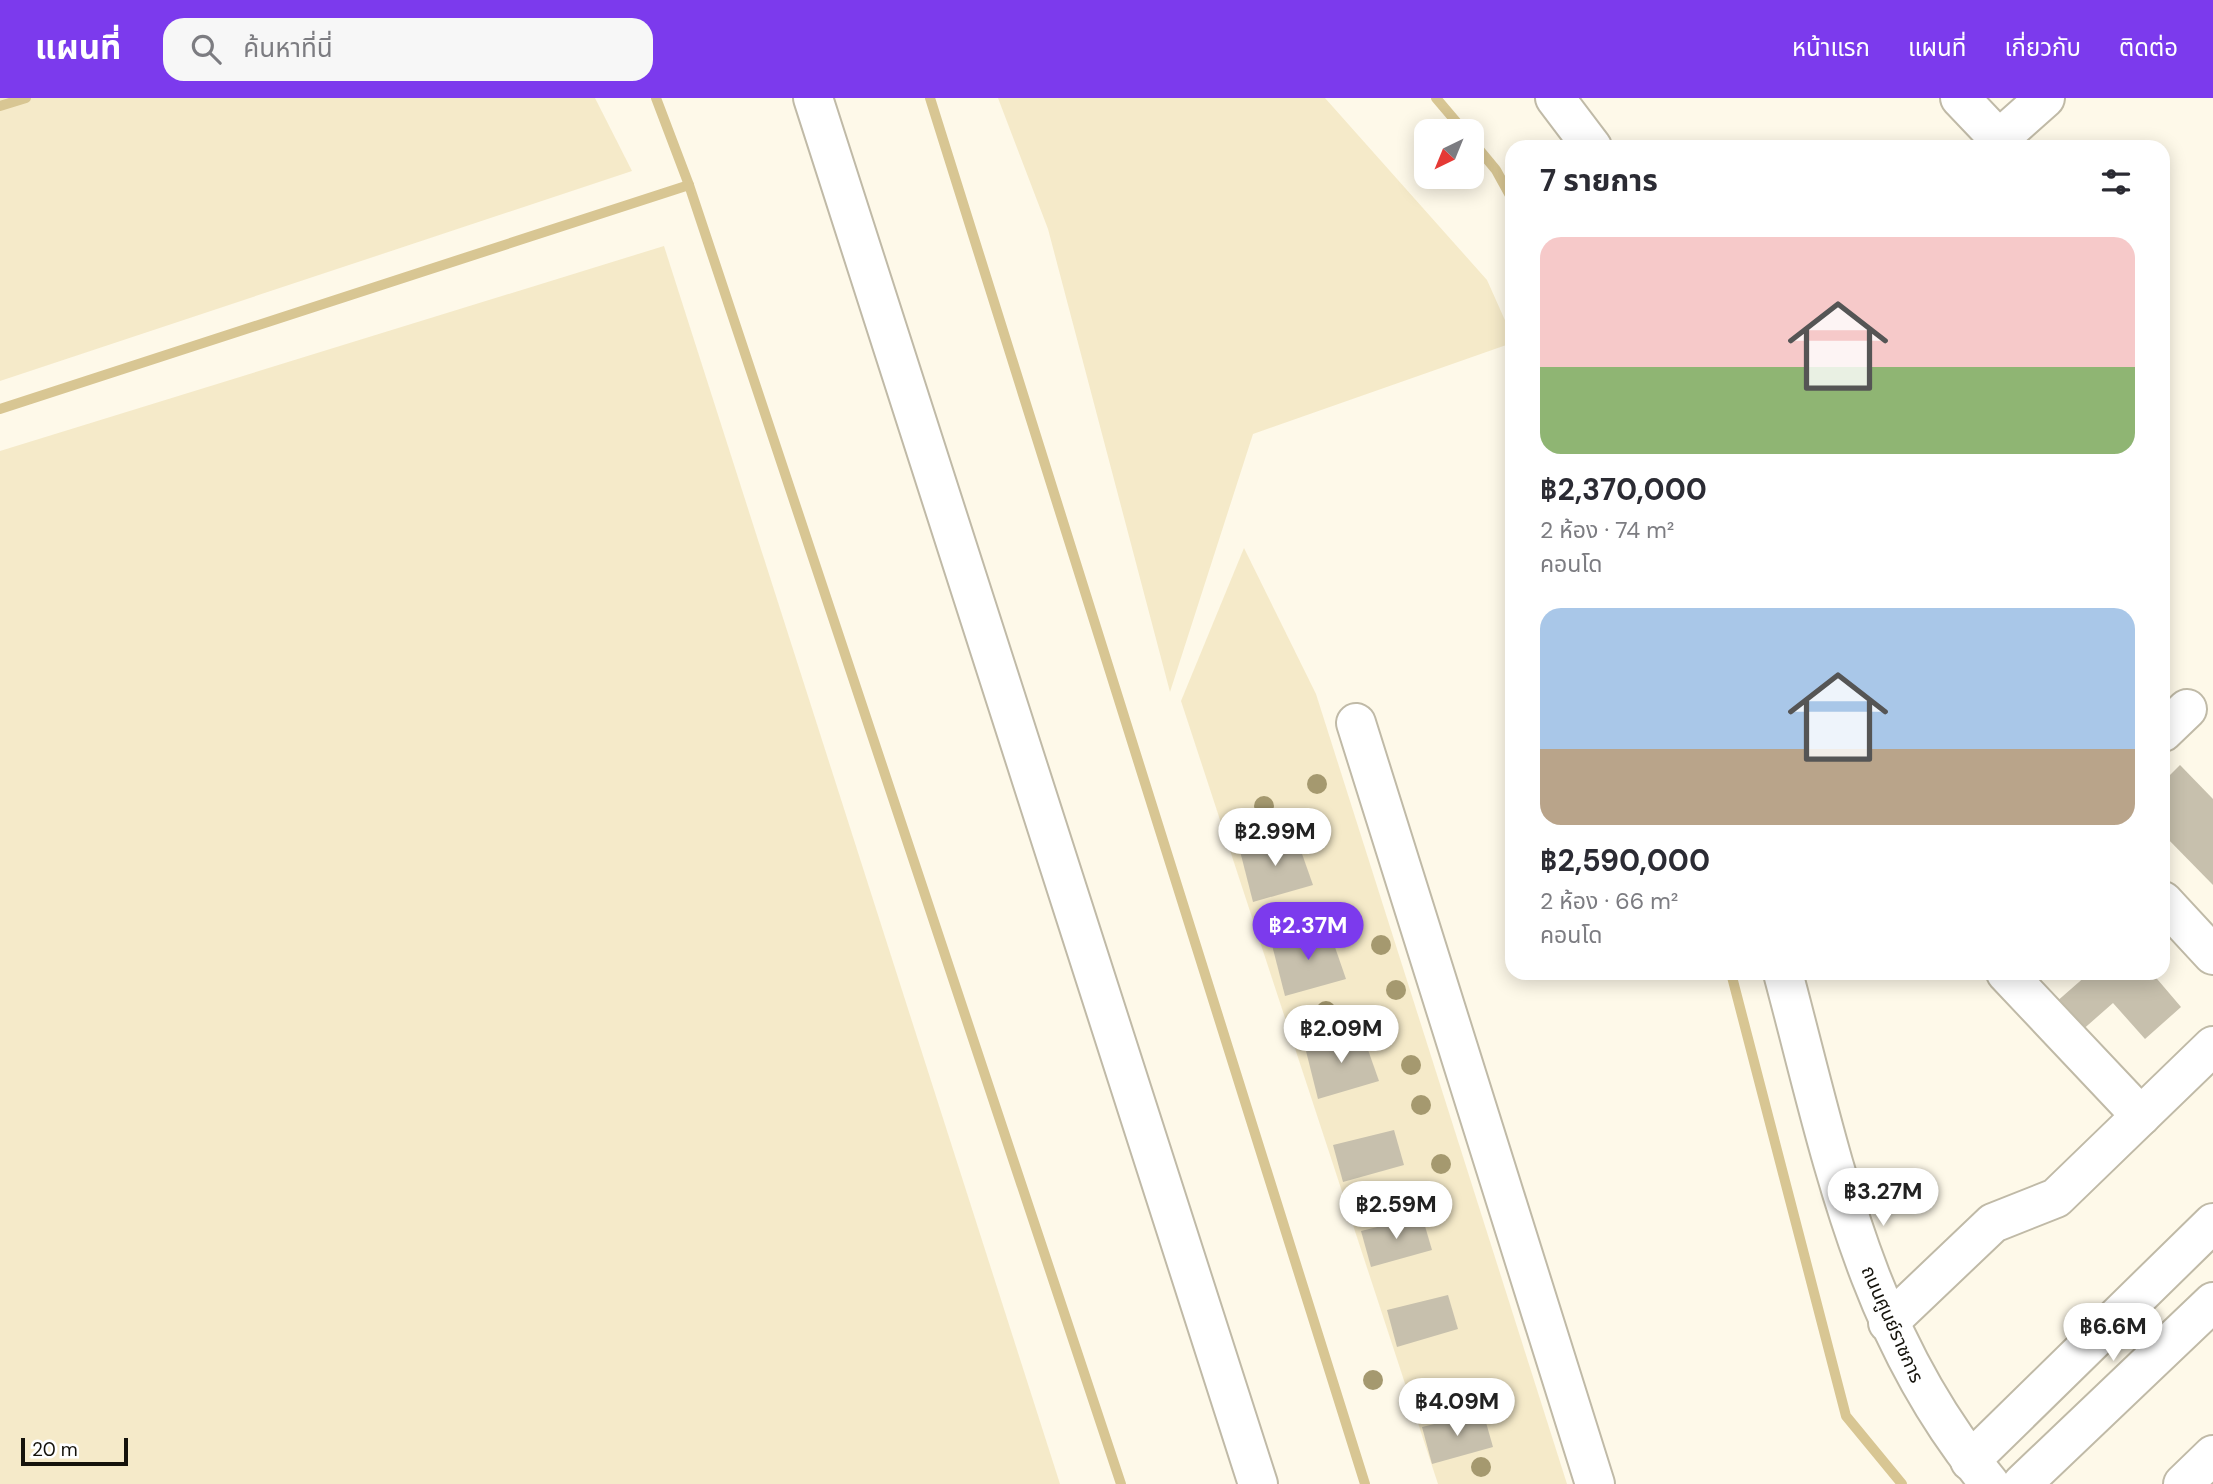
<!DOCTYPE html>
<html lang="th">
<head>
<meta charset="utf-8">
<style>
	body { margin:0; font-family:"DM Sans","Noto Sans Thai",sans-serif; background:#f7f7f7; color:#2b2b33; height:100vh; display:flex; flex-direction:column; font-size:26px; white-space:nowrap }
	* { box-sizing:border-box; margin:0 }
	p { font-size:23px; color:#7c7c81 }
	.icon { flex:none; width:38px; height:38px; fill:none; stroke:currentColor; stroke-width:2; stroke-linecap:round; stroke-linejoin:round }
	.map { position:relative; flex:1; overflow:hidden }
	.drawer { position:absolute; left:1505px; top:42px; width:665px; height:840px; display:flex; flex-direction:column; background:#fff; border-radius:21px; box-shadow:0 4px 18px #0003 }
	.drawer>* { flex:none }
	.needle { width:46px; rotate:223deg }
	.buttons { position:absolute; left:1414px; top:21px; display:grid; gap:14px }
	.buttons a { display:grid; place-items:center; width:70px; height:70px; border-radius:14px; background:#fff; box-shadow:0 4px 18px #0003; font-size:35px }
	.scale { position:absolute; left:21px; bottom:18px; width:107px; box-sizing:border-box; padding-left:7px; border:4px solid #15130c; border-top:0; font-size:19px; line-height:24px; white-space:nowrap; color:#15130c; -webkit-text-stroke:5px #fff; paint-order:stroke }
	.price { position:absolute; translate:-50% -60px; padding:0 16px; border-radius:24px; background:#fff; color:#222; font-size:23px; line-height:46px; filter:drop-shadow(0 2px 4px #0008) }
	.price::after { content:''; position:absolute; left:50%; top:42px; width:21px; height:16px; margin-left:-10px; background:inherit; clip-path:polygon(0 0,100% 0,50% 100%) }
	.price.selected { background:#7c3aed; color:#fff }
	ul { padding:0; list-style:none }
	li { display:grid; align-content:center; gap:14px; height:371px; padding:0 35px }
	li span { display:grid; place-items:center; height:217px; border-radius:21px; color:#555 }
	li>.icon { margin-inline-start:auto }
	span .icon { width:126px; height:126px; fill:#fffc; stroke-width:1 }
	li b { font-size:30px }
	h2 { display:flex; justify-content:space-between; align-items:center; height:84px; padding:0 35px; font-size:30px }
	header { display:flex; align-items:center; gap:42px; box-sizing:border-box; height:98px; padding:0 35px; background:#7c3aed; color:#fff }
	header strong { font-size:33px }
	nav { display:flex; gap:38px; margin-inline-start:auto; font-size:24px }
	.search { width:490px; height:63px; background:#f7f7f7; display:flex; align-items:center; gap:18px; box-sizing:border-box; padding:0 24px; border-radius:21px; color:#7c7c81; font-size:26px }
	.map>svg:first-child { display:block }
</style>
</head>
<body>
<header>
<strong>แผนที่</strong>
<div class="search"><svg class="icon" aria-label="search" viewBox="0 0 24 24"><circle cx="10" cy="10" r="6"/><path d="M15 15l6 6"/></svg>ค้นหาที่นี่</div>
<nav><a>หน้าแรก</a><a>แผนที่</a><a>เกี่ยวกับ</a><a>ติดต่อ</a></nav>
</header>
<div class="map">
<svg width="2213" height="1386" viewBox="0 0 2213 1386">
	<rect width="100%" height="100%" fill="#fef9e9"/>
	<g fill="#f5eac9">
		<polygon points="0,0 595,0 632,73 0,283"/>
		<polygon points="998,0 1325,0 1487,182 1512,238 1512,245 1253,336 1170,594 1048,131"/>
		<polygon points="664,148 1060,1386 0,1386 0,353"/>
		<polygon points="1244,450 1316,596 1567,1386 1438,1386 1181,603"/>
	</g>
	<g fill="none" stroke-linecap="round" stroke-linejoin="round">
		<g stroke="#d8c693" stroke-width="10">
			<polyline points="656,0 689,87 1121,1386"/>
			<polyline points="930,0 1365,1386"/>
			<polyline points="1436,0 1464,33"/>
			<polyline points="0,8 26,0"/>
			<polyline points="1472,43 1496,72 1512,101"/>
			<polyline points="0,311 689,87"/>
			<polyline points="1731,875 1846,1318 1902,1386"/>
		</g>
	</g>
	<g fill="#c7c0ad">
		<polygon points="2180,667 2213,701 2213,787 2163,736 2163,684"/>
		<polygon points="1295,736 1313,787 1253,804 1240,753"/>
		<polygon points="1328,829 1346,881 1285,898 1272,847"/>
		<polygon points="2086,875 2152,875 2181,909 2145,941 2113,905 2080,934 2055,905 2087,877"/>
		<polygon points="1361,932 1379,983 1318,1001 1305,949"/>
		<polygon points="1394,1032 1404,1067 1343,1084 1333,1047"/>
		<polygon points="1422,1118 1432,1152 1371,1169 1361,1133"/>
		<polygon points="1448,1197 1458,1231 1397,1249 1387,1212"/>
		<polygon points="1483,1314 1493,1349 1432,1366 1422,1329"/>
	</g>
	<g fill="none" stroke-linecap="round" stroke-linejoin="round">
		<g stroke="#c0baa7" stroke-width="42">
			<g id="minor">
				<polyline points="813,0 1258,1386"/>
				<polyline points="1555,0 1592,49"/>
				<polyline points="1960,0 1999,41 2045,0"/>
				<polyline points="1356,625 1595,1386"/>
				<polyline points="2163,634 2187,611"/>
				<polyline points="2163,803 2213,857"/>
				<path d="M1783 875C1832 1058 1864 1236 1990 1386"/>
				<polyline points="2006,875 2141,1018"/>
				<polyline points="1888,1225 1993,1125 2056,1100 2213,948"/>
				<polyline points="1970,1363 2213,1125"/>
				<polyline points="2022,1386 2213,1204"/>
				<polyline points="2183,1386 2213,1357"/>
			</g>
		</g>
		<use href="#minor" stroke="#fff" stroke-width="38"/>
	</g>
	<g fill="#a5996f">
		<circle cx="1317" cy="686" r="10"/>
		<circle cx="1264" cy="708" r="10"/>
		<circle cx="1381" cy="847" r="10"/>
		<circle cx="1396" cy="892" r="10"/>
		<circle cx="1326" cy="913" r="10"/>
		<circle cx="1411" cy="967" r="10"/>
		<circle cx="1421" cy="1007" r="10"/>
		<circle cx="1441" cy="1066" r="10"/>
		<circle cx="1378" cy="1097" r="10"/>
		<circle cx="1373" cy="1282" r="10"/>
		<circle cx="1480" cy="1291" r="10"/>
		<circle cx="1481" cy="1369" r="10"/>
	</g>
	<g text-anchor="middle" stroke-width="5" stroke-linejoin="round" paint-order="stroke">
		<g font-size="19" fill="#15130c" stroke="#fff">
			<text transform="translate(1893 1226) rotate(66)" y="7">ถนนศูนย์ราชการ</text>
		</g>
	</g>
</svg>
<div class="buttons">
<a><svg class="needle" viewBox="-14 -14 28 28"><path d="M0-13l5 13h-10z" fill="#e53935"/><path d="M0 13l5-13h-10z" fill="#7c7c81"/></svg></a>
</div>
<div class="scale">20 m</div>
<b class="price" style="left:1275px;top:770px">฿2.99M</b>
<b class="price selected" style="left:1308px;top:864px">฿2.37M</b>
<b class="price" style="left:1341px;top:967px">฿2.09M</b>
<b class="price" style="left:1883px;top:1130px">฿3.27M</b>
<b class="price" style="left:1396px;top:1143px">฿2.59M</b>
<b class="price" style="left:2113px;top:1265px">฿6.6M</b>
<b class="price" style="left:1457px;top:1340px">฿4.09M</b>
<section class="drawer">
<h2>7 รายการ<svg class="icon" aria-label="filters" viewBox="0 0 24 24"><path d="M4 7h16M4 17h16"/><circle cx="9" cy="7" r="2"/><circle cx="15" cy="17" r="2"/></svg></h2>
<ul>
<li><span style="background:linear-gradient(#f6c9c9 60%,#8fb573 0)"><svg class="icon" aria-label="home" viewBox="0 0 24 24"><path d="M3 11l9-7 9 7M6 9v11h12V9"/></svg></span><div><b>฿2,370,000</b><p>2 ห้อง · 74 m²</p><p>คอนโด</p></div></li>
<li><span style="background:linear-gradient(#a9c7e8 65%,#b9a48a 0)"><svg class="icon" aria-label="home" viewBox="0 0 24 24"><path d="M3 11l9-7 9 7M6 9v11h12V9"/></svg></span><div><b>฿2,590,000</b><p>2 ห้อง · 66 m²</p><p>คอนโด</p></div></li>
</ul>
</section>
</div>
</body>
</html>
